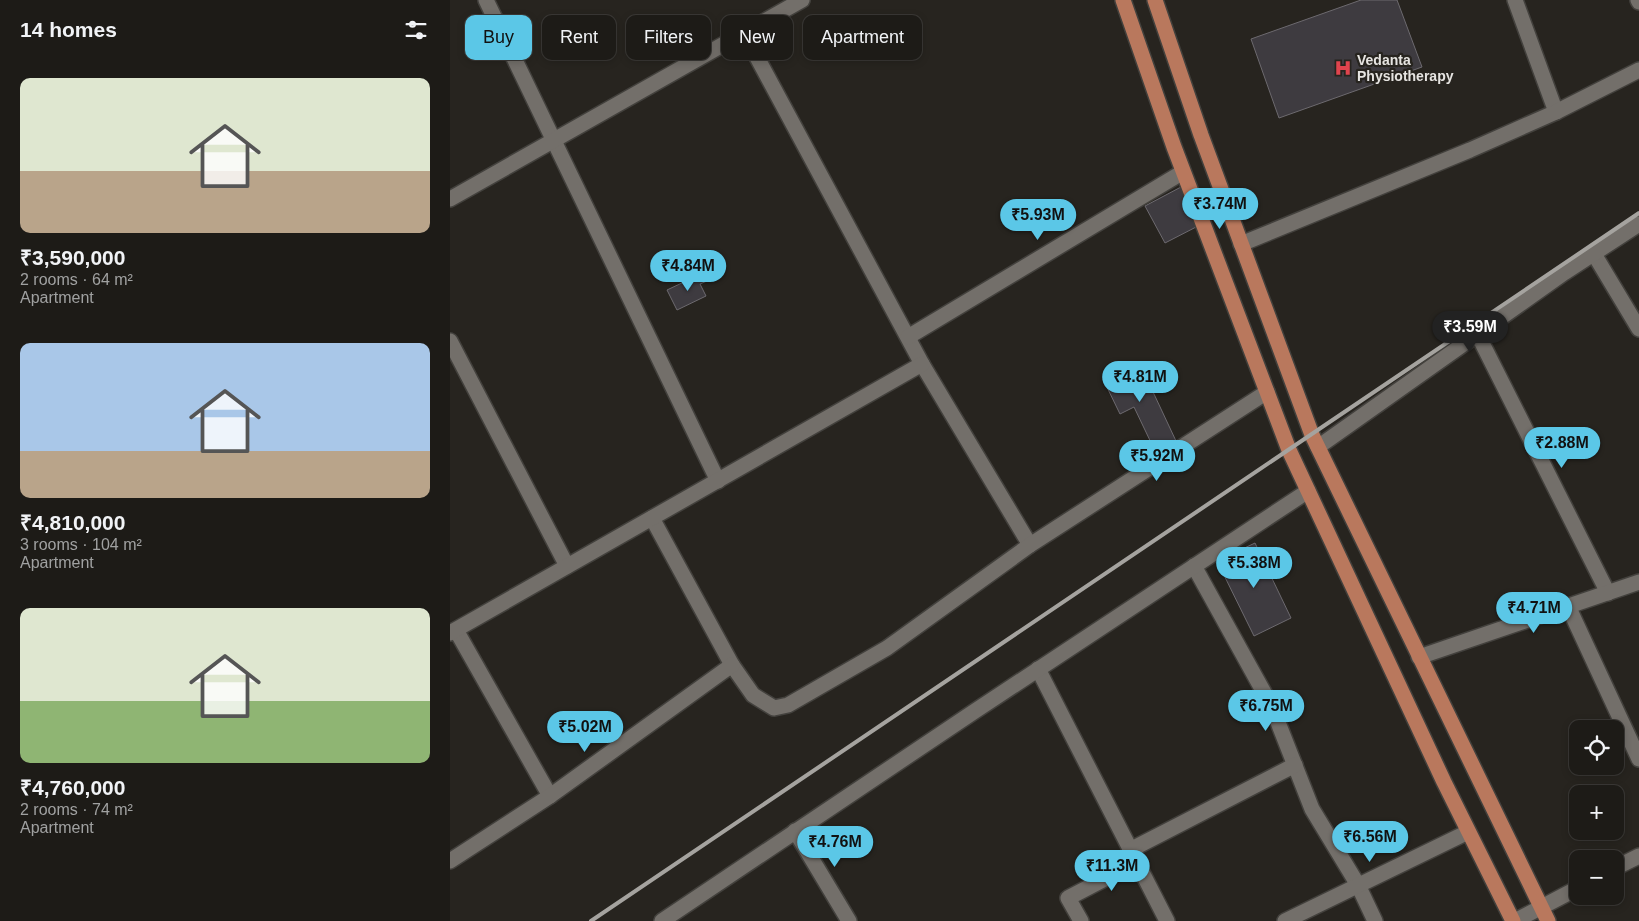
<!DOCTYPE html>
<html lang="en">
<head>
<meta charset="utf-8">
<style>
	body { margin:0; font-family:Arial,sans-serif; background:#2a2824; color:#f1f3f6; height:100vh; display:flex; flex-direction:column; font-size:19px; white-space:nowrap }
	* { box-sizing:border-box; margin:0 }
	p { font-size:16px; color:#a0a1a1 }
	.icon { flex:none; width:28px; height:28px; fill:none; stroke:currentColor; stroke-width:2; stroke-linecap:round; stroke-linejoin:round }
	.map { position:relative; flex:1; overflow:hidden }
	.panel { display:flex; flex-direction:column; background:#1d1b17; width:450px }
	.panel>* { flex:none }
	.banner { position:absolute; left:15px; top:15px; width:475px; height:45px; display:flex; gap:10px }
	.tools { position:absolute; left:1119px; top:720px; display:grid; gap:10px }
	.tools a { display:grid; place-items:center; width:55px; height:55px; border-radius:10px; background:#1d1b17; box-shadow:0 2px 8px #0003,0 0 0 1px #3b3936; font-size:25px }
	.price { position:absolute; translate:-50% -42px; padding:0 11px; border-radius:18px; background:#5bc7e7; color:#111; font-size:16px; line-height:32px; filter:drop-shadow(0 1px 2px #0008) }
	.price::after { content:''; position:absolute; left:50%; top:30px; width:15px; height:11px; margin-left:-8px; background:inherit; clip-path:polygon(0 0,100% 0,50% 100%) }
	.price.current { background:#222; color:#fff }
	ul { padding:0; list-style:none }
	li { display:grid; align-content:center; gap:10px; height:265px; padding:0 20px }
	li span { display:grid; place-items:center; height:155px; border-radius:10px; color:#555 }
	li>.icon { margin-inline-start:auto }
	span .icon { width:90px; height:90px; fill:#fffc; stroke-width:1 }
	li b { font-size:21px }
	h2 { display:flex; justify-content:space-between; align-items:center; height:60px; padding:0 20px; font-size:21px }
	.pill { padding:0 18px; border-radius:10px; background:#1d1b17; box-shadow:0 2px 8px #0003,0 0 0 1px #3b3936; font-size:18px; line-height:45px }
	.pill.current { background:#5bc7e7; color:#111 }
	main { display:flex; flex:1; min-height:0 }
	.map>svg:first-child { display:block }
</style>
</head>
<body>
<main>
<section class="panel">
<h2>14 homes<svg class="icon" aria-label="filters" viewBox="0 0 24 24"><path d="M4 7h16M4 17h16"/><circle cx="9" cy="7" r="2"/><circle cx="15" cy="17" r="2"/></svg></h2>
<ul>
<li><span style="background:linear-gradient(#dfe7d0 60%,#b9a48a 0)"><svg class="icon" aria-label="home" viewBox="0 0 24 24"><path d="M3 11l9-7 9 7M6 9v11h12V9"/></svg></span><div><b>₹3,590,000</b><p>2 rooms · 64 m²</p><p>Apartment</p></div></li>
<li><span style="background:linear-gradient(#a9c7e8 70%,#b9a48a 0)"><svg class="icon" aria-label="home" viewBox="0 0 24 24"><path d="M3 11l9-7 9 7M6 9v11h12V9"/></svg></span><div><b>₹4,810,000</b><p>3 rooms · 104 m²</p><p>Apartment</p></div></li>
<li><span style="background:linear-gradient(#dfe7d0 60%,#8fb573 0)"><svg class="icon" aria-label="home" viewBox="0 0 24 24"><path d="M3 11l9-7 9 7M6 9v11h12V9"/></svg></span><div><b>₹4,760,000</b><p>2 rooms · 74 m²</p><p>Apartment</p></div></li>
</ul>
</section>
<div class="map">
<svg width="1189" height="921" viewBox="0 0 1189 921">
	<rect width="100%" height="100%" fill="#27241f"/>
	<g fill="#3e3b40" stroke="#6d6a6f">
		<polygon points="911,0 947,0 972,67 829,118 801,39"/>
		<polygon points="731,187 750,225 715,243 695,206"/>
		<polygon points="253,273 257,281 250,284 256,296 227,310 217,290"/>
		<polygon points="689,362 726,441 705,451 684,407 670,414 653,379"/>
		<polygon points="805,543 841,618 804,636 767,561"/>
	</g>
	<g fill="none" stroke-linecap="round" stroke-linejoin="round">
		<g stroke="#43413d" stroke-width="18">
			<g id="minor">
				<polyline points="36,0 268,481"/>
				<polyline points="1065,0 1106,112"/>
				<polyline points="1188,0 1189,2"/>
				<polyline points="294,33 472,364 580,545"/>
				<polyline points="0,199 352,0"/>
				<polyline points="791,244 1020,150 1106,112 1189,70"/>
				<polyline points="1144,254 1189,329"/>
				<polyline points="1028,335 1158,593"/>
				<polyline points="458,337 733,172"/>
				<polyline points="0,341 117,566"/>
				<polyline points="868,447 1114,273 1189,224"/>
				<polyline points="202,518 282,665 303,695 324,708 338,705 437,648 580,545 817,392"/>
				<polyline points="744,566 822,707 862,809 908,885 925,921"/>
				<polyline points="1118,606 1189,759"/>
				<polyline points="6,630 100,796"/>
				<polyline points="0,633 472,364"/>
				<polyline points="969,657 1189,582"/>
				<polyline points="588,669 717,921"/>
				<polyline points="345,831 399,921"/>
				<polyline points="680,850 845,765"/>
				<polyline points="0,861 100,796 282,665"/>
				<polyline points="1165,868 1189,856"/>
				<polyline points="212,921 525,711 858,491"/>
				<polyline points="631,921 618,898 687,862"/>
				<polyline points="835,921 1018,832"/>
				<polyline points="1065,921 1128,888"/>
			</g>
		</g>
		<g stroke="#43413d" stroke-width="18">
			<g id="major">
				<polyline points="673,0 724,147 839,450 994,782 1063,921"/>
				<polyline points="705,0 751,135 862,435 1098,921"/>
			</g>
		</g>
		<use href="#minor" stroke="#736f6a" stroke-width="15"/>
		<use href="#major" stroke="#b9785d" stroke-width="15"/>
		<polyline stroke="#a5a39f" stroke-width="4" points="141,921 1189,213"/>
	</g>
	<defs>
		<g id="hospital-bare" transform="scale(1.35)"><path d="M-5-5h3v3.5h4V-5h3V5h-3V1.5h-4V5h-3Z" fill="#e0444e" stroke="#27241f" stroke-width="2.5" paint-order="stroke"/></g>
	</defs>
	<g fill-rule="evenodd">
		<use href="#hospital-bare" x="893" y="68"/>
	</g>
	<g text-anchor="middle" stroke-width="4.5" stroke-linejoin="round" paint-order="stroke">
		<g font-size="14" font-weight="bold" fill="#e6e4e1" stroke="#27241f" text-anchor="start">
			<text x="907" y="65">Vedanta<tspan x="907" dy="16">Physiotherapy</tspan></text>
		</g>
	</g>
</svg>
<div class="tools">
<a><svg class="icon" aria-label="locate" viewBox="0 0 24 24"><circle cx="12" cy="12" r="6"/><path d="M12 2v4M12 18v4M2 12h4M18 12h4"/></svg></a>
<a>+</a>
<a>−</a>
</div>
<b class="price" style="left:770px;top:230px">₹3.74M</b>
<b class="price" style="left:588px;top:241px">₹5.93M</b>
<b class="price" style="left:238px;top:292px">₹4.84M</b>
<b class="price current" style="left:1020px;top:353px">₹3.59M</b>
<b class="price" style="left:690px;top:403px">₹4.81M</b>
<b class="price" style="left:1112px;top:469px">₹2.88M</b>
<b class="price" style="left:707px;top:482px">₹5.92M</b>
<b class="price" style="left:804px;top:589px">₹5.38M</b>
<b class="price" style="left:1084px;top:634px">₹4.71M</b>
<b class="price" style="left:816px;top:732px">₹6.75M</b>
<b class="price" style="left:135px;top:753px">₹5.02M</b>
<b class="price" style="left:920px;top:863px">₹6.56M</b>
<b class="price" style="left:385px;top:868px">₹4.76M</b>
<b class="price" style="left:662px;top:892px">₹11.3M</b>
<div class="banner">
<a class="pill current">Buy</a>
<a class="pill">Rent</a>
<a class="pill">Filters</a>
<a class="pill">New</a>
<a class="pill">Apartment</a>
</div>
</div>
</main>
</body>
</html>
